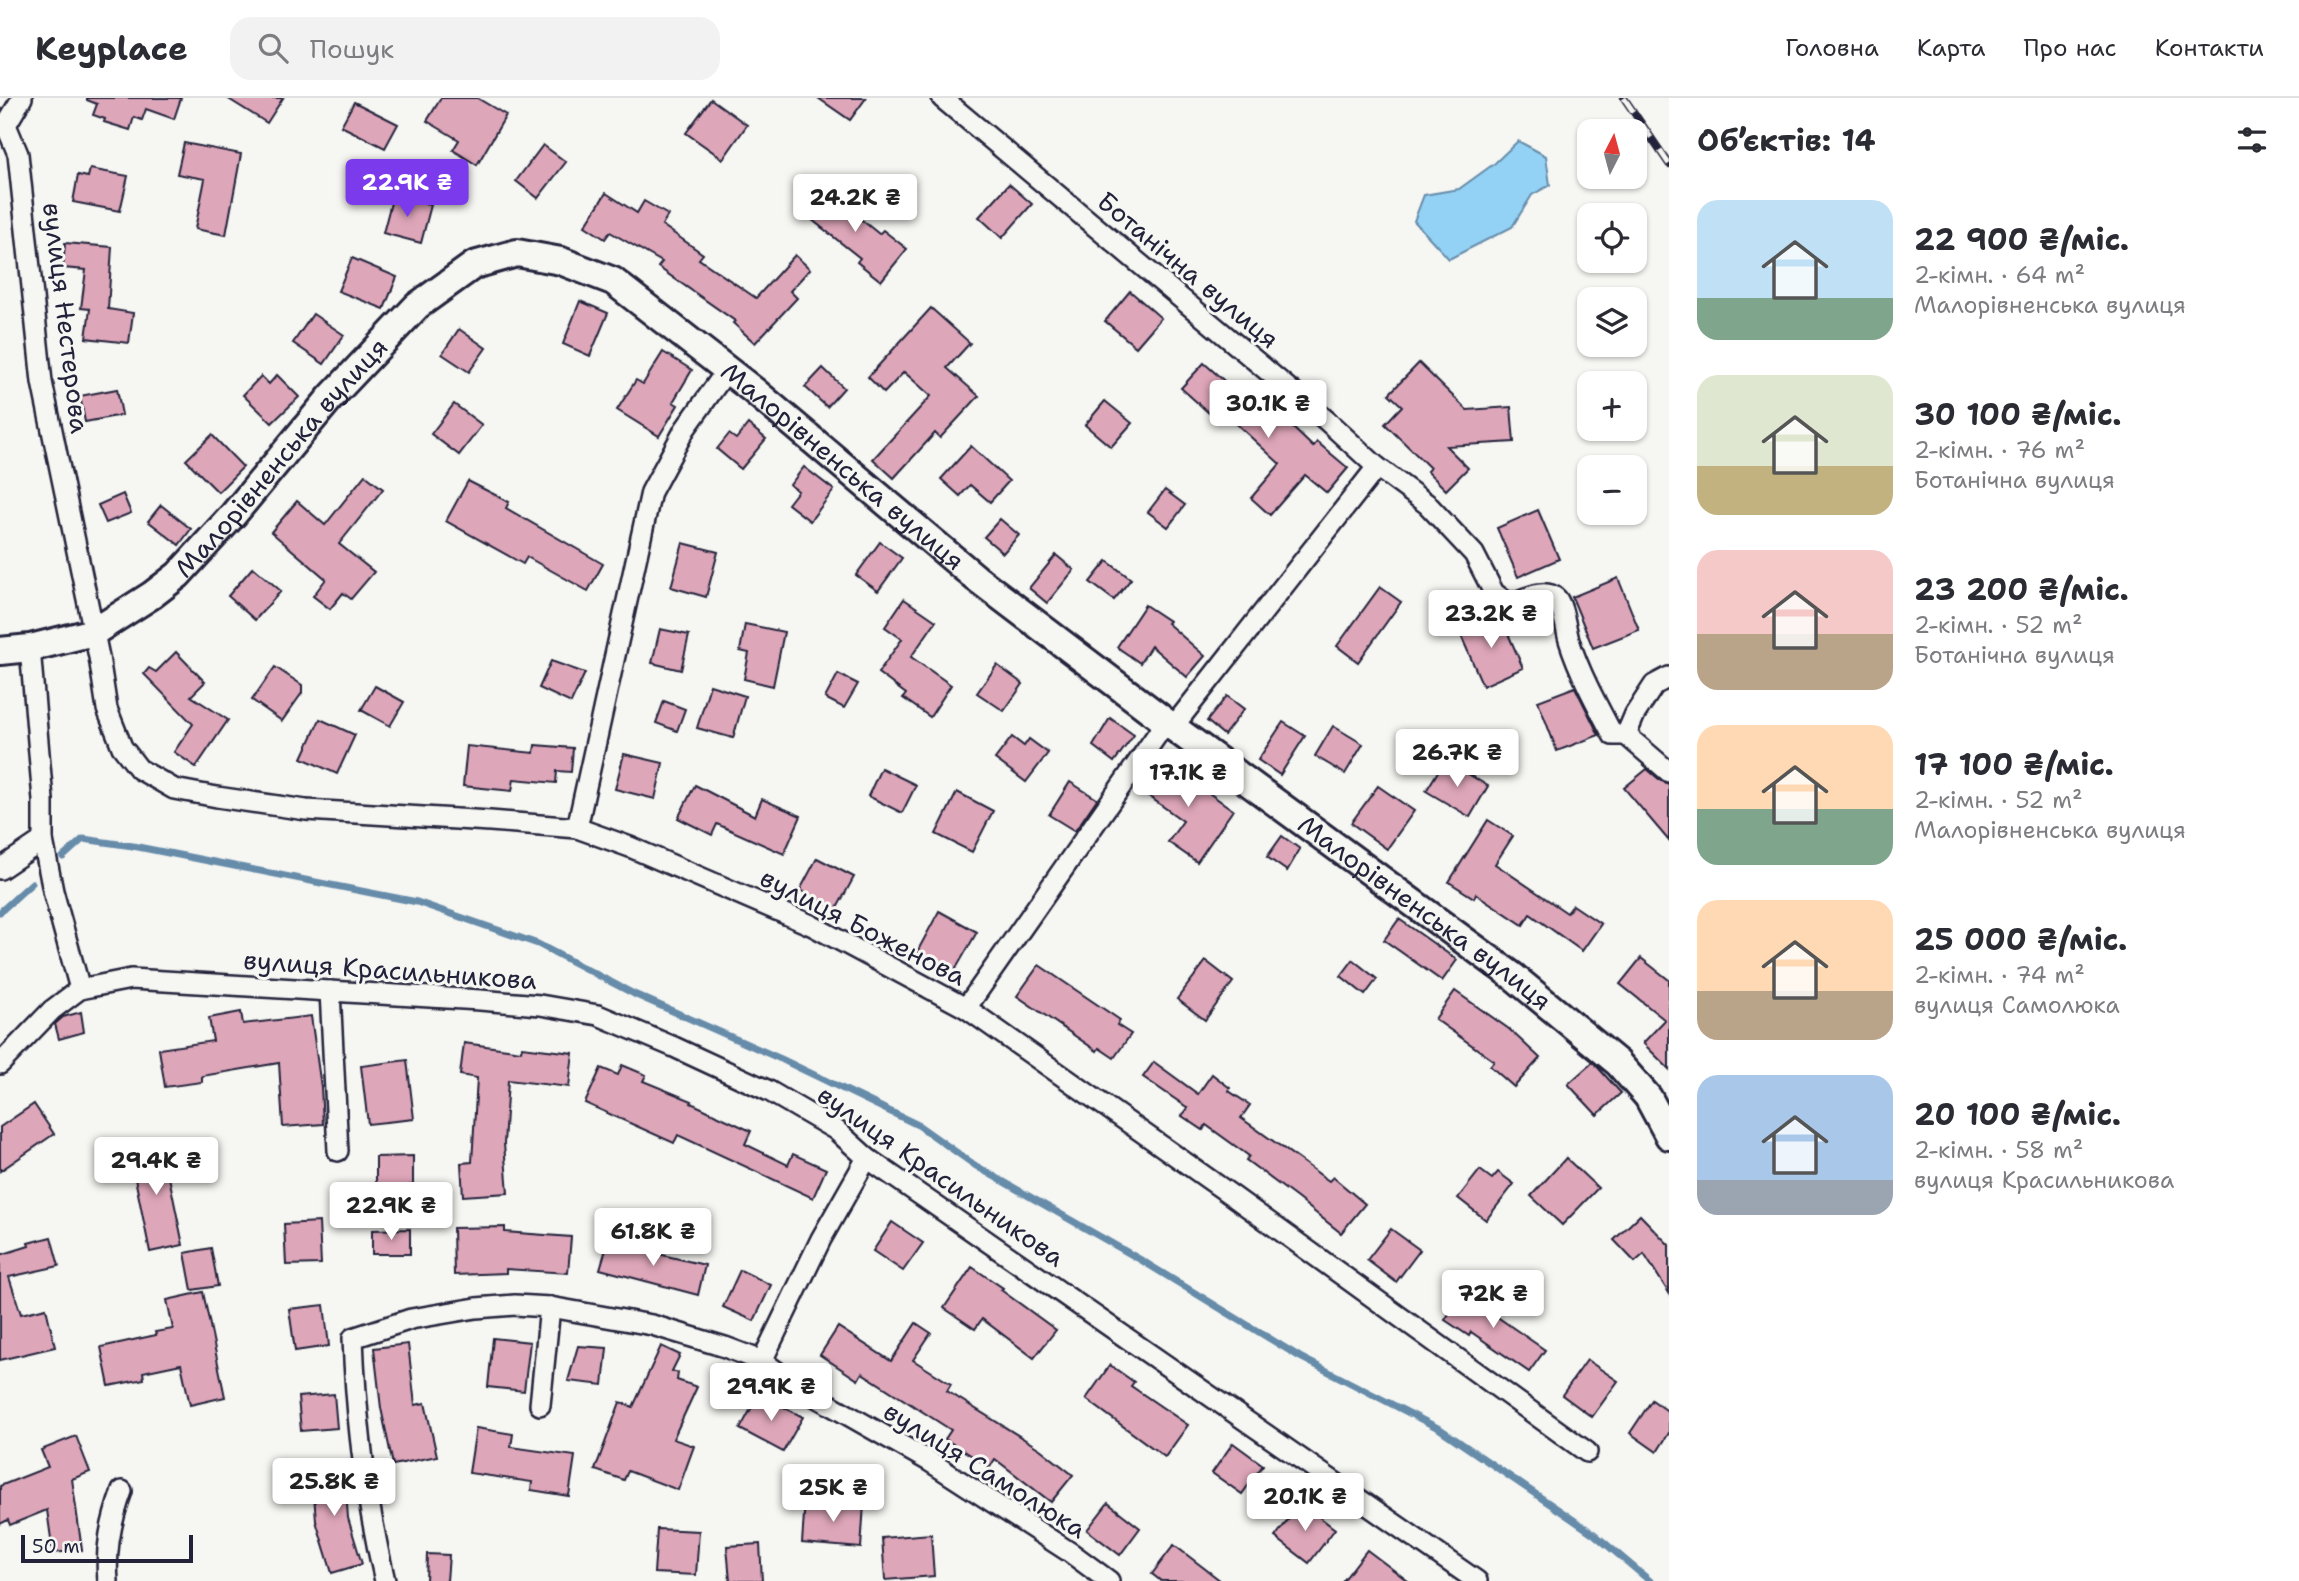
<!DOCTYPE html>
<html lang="uk">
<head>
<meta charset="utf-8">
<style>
	body { margin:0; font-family:"Shantell Sans",sans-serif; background:#f2f2f3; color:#2b2b33; height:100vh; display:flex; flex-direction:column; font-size:26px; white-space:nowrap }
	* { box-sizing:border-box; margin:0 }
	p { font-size:23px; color:#7c7c81 }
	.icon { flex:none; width:38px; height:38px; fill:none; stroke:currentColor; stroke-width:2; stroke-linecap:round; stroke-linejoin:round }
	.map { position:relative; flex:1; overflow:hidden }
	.panel { display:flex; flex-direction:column; background:#fff; width:630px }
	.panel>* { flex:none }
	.needle { width:46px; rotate:6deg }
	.fabs { position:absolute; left:1577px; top:21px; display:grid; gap:14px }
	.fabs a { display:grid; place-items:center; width:70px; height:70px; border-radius:14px; background:#fff; box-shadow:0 2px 5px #0004; font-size:35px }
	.scale { position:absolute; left:21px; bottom:18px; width:172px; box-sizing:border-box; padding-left:7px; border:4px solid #22223b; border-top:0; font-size:19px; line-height:24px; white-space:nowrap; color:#22223b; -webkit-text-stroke:5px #f6f6f2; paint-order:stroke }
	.price { position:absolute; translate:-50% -60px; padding:0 16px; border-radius:7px; background:#fff; color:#222; font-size:23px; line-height:46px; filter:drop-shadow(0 2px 4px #0008) }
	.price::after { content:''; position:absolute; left:50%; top:42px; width:21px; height:16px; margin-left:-10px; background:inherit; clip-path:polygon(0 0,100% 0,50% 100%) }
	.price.selected { background:#7c3aed; color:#fff }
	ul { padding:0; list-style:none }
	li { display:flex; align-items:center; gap:21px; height:175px; padding:0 28px }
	li span { display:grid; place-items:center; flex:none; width:196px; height:140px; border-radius:21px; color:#555 }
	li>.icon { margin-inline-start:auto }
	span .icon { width:84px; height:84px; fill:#fffc; stroke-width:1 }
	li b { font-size:30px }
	h2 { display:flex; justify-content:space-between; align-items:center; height:84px; padding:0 28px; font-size:30px }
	header { display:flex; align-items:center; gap:42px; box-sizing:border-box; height:98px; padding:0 35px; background:#fff; border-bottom:2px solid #e1e1e2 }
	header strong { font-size:33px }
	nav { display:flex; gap:38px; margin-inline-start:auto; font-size:24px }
	.search { width:490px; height:63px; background:#f2f2f3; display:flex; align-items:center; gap:18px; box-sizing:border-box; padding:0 24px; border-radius:21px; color:#7c7c81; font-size:26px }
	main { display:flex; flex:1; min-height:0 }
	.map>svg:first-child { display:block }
</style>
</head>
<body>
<header>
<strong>Keyplace</strong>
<div class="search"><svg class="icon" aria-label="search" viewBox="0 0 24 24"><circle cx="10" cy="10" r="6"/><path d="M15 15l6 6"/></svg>Пошук</div>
<nav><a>Головна</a><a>Карта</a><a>Про нас</a><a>Контакти</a></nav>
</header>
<main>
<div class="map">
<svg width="1669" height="1483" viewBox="0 0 1669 1483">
	<rect width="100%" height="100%" fill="#f6f6f2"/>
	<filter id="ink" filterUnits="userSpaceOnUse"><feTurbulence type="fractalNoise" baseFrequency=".0143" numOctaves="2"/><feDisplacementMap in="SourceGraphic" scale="14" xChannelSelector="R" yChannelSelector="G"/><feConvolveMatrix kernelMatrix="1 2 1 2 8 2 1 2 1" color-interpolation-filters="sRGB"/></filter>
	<g filter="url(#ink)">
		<polygon fill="#93d2f4" stroke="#668caa" stroke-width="2" points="1518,43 1546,58 1550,87 1532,97 1512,129 1449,161 1414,123 1424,97 1459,91 1495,65"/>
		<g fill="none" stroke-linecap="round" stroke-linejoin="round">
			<g stroke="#668caa" stroke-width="7">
				<polyline points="63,759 83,741 133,748 417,804 538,846 634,896 781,961 918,1027 976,1068 1141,1162 1300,1259 1440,1331 1594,1436 1650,1483"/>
				<polyline points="0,814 32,785"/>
			</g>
		</g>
		<g fill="#dea6b9" stroke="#22223b" stroke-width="2">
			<polygon points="87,0 181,0 174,21 146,11 142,22 134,19 130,32 104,24 105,21 93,17 97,6 87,2"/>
			<polygon points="227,0 283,0 267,25"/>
			<polygon points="441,0 477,0 506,17 477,67 453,52 459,42 427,23"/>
			<polygon points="818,0 866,0 850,22"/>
			<polygon points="711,1 747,27 723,61 686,35"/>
			<polygon points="354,4 398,26 385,50 341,28"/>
			<polygon points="184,45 241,56 226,137 195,131 205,81 177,76"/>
			<polygon points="543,47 566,64 538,100 516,83"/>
			<polygon points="90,71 128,78 120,113 73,104 78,77 88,79"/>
			<polygon points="1009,86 1032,106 1002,140 979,119"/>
			<polygon points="821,89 879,136 883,132 907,151 881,183 857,164 860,160 801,113"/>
			<polygon points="606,95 637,115 644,103 668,117 662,127 703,156 699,161 756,200 795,157 810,171 790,193 797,200 755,245 733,225 735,223 658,169 662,164 610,134 605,141 585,128"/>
			<polygon points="393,97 431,107 421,145 383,135"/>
			<polygon points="65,145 112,149 108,211 133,215 129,245 86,240 90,211 81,210 86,172 63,170"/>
			<polygon points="352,160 397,179 384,211 338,193"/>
			<polygon points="1130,193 1161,220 1136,249 1105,223"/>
			<polygon points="580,203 608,215 590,258 563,246"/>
			<polygon points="931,210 970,245 947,270 979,298 940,340 935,335 894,380 873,361 931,298 904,274 884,295 868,279"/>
			<polygon points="313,216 344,237 324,266 293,245"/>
			<polygon points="459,231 486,250 469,274 442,256"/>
			<polygon points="663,254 692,272 673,304 678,307 659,338 617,312 636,282 643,286"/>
			<polygon points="1204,265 1256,311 1264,302 1313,349 1317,344 1348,370 1327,395 1305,377 1270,417 1251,400 1280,366 1216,307 1209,315 1181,290"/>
			<polygon points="1419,265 1467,312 1511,309 1514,344 1446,348 1468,370 1446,392 1427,373 1430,370 1385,326 1402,308 1389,296"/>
			<polygon points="823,270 844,290 827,309 805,289"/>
			<polygon points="277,277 299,299 272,325 243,297 261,278 269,286"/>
			<polygon points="117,291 122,317 85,324 80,298"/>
			<polygon points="1105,303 1132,325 1111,349 1085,327"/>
			<polygon points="454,306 482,327 459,357 431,336"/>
			<polygon points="748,326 766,341 741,371 717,351 729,336 736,341"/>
			<polygon points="212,337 243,369 218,394 186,362"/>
			<polygon points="971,348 1009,383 990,404 970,387 960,398 941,381"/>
			<polygon points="804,369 834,392 810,423 788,406 798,393 790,387"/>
			<polygon points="365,377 383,391 339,446 374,474 351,501 343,495 330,511 313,498 326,481 271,434 297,403 325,427"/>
			<polygon points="468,383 509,404 506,410 603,466 588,493 527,459 523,466 446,423"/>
			<polygon points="1165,392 1185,407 1168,429 1148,414"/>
			<polygon points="123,396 131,415 106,425 98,407"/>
			<polygon points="161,407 191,431 179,447 148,423"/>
			<polygon points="1538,412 1559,461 1518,479 1497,430"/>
			<polygon points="1000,421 1019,437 1003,455 984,439"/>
			<polygon points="880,444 902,460 878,493 856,477"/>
			<polygon points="683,445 718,454 706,499 671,489"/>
			<polygon points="1056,457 1074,472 1047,505 1029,490"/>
			<polygon points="1107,463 1131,481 1114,502 1090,484"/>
			<polygon points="253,469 281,493 255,522 228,498"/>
			<polygon points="1618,480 1639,532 1593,550 1572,499"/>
			<polygon points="1380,489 1401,504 1358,564 1337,548"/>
			<polygon points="904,501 936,523 911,559 951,587 930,619 903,600 906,596 878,575 902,541 885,529"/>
			<polygon points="1145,507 1169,523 1167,525 1205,558 1187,579 1151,548 1140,565 1117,549"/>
			<polygon points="1499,515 1523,570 1483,588 1459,533"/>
			<polygon points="745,526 784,534 773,588 744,581 749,555 740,553"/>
			<polygon points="660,531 689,537 681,572 652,565"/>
			<polygon points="176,554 205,584 191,598 228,622 196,669 174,654 193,626 144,576 149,570 156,574"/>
			<polygon points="551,563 585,575 571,605 539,590"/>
			<polygon points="997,567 1023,586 1004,613 977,595"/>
			<polygon points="275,569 302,587 302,595 282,623 252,602"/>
			<polygon points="838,576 858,586 844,610 825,600"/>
			<polygon points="710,587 745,598 733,640 697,630"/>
			<polygon points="375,588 404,604 390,628 361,612"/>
			<polygon points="1575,589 1599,637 1557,653 1538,603"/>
			<polygon points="1227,598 1244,611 1224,637 1207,623"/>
			<polygon points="664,603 685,611 677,633 656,625"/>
			<polygon points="1110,620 1134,637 1114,664 1093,648"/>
			<polygon points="320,621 355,637 337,676 302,660"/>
			<polygon points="1283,624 1305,638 1280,677 1258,662"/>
			<polygon points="1333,628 1363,646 1345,676 1315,658"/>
			<polygon points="1012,639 1024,648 1029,641 1048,655 1026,684 995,661"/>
			<polygon points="535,647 573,650 571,674 557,673 556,685 514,681 512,693 463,688 467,648 534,655"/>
			<polygon points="624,656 663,665 655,701 615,691"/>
			<polygon points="1167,661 1191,678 1189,681 1233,712 1197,764 1168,744 1183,723 1143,694"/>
			<polygon points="1445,662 1488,688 1470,719 1426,693"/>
			<polygon points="881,670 916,687 902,715 868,698"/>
			<polygon points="1647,671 1661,683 1669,686 1669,743 1624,690"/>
			<polygon points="1070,684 1097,701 1075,733 1049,717"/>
			<polygon points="695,687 755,718 762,701 801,718 784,756 717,726 712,737 678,720"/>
			<polygon points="1378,688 1414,713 1387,751 1351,725"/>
			<polygon points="957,694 993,713 972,754 936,736"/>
			<polygon points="1488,722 1513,738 1495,766 1567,815 1573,807 1601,826 1582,853 1530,816 1523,827 1476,796 1474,800 1449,784"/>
			<polygon points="1282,738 1300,751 1287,773 1267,759"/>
			<polygon points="817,760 854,779 836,812 800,792"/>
			<polygon points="939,813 977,834 954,874 917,854"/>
			<polygon points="1399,821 1457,862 1442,883 1384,842"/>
			<polygon points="1641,860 1669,882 1669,971 1643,945 1665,922 1620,886"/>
			<polygon points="1353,862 1377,881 1365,897 1341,878"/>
			<polygon points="1206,863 1233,884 1205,922 1177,901"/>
			<polygon points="1039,867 1120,922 1117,927 1131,936 1114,960 1099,950 1097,953 1017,898"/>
			<polygon points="1455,893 1509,931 1540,960 1514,989 1490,968 1494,963 1435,921"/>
			<polygon points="81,914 84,934 59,941 55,926 63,919"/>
			<polygon points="241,914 243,926 311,918 321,989 323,1026 283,1029 279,965 202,978 202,984 165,989 159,951 213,943 209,920"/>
			<polygon points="464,945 521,953 522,949 573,955 569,989 508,982 504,1046 508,1095 463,1098 461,1065 472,1064 477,980 460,977"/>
			<polygon points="407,962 414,1021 368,1026 361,968"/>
			<polygon points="1154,964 1198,996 1212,976 1230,990 1229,993 1250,1007 1241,1020 1329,1083 1333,1079 1365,1106 1341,1135 1297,1100 1246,1062 1249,1058 1206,1027 1203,1032 1182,1018 1188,1010 1143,979"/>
			<polygon points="1593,964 1621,995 1597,1017 1568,986"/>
			<polygon points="622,967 646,977 643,983 692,1003 691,1005 751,1033 745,1046 788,1067 793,1056 826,1071 813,1100 678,1037 674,1045 585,1005 601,970 618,977"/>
			<polygon points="34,1006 54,1036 0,1073 0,1029"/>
			<polygon points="162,1045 183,1147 150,1154 129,1051"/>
			<polygon points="413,1058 413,1087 410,1087 410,1101 376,1104 376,1059"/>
			<polygon points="1566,1060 1598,1090 1562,1127 1531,1098"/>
			<polygon points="1480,1072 1492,1081 1498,1074 1514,1086 1486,1122 1458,1100"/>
			<polygon points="1640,1117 1669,1147 1669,1195 1644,1156 1635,1164 1614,1142"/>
			<polygon points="319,1124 321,1166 286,1167 284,1126"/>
			<polygon points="892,1124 923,1145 903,1173 873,1153"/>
			<polygon points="505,1129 505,1134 571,1139 568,1175 506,1171 506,1175 454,1177 453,1130"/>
			<polygon points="410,1131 410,1156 372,1156 372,1132"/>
			<polygon points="1391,1131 1420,1152 1396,1184 1367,1162"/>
			<polygon points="51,1139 59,1168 9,1179 21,1216 46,1210 55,1249 0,1262 0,1157 29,1148 28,1145"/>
			<polygon points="609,1141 637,1151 705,1167 698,1197 600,1171"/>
			<polygon points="211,1150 218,1188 192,1192 185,1155"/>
			<polygon points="972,1169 1003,1190 1001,1192 1056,1232 1034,1260 982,1221 975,1231 944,1210"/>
			<polygon points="740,1172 771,1187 754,1223 723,1209"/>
			<polygon points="1467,1188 1491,1204 1486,1211 1545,1252 1529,1274 1471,1234 1469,1238 1445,1222"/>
			<polygon points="203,1194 225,1299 190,1307 181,1266 143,1274 144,1281 109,1288 101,1249 156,1237 155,1234 173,1231 167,1202"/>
			<polygon points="324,1207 329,1248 295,1253 289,1211"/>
			<polygon points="916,1225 931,1235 913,1262 951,1286 947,1293 1040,1351 1073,1377 1051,1404 995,1361 990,1369 945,1341 951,1332 862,1275 858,1282 820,1257 838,1229 891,1263"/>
			<polygon points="493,1240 530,1244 524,1293 488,1289"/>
			<polygon points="408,1246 415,1307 425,1305 437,1358 393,1367 381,1310 374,1250"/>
			<polygon points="578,1248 607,1250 603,1287 568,1283"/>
			<polygon points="661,1248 680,1257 672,1273 678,1275 677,1282 697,1289 673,1341 694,1348 678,1392 628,1373 624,1382 595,1372 620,1304 633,1309"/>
			<polygon points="1587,1262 1618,1283 1592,1319 1562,1297"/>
			<polygon points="1110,1267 1134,1284 1131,1288 1188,1327 1165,1359 1086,1301"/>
			<polygon points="334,1296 337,1330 301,1333 298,1299"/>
			<polygon points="759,1296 803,1319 783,1354 740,1331"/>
			<polygon points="1652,1302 1669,1314 1669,1335 1657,1354 1630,1335"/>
			<polygon points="476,1330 513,1336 511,1349 575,1358 569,1398 531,1392 532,1384 469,1375"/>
			<polygon points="76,1338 90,1374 72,1381 82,1452 53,1455 47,1412 10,1427 8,1422 0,1426 0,1388 48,1369 41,1352"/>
			<polygon points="1233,1345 1263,1367 1242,1396 1212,1375"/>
			<polygon points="344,1367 348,1420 362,1466 332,1475 316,1423 312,1369"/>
			<polygon points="805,1402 864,1406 861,1450 802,1445"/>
			<polygon points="1108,1405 1140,1430 1120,1457 1087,1432"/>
			<polygon points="1301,1405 1335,1431 1309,1465 1275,1439"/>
			<polygon points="657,1431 699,1433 696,1477 654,1475"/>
			<polygon points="931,1436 934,1478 885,1482 882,1440"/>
			<polygon points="760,1446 762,1483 730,1483 727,1448"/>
			<polygon points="1174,1447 1221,1483 1161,1483 1152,1476"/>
			<polygon points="1367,1452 1408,1483 1343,1483"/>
			<polygon points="427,1456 449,1457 447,1483 426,1483"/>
		</g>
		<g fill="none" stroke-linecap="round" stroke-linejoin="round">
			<g stroke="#22223b" stroke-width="24">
				<g id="street">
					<polyline points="22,0 6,27 18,56 42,284 99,559 107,611 122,649 139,671 174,691 217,699 306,712 490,723 577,730 630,749 811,827 966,910 1234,1099 1587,1354"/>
					<path d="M942 0 1326 322 1377 369 1427 406 1474 456 1494 495 1509 506C1522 503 1543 489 1556 500 1563 506 1566 532 1569 542 1579 574 1597 607 1613 637H1626L1635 616 1654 587 1669 579"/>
					<polyline points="30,550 43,702 43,742 53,793 80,891"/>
					<polyline points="1173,629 1377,369"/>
					<polyline points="1626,637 1669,674"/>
					<polyline points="577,730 651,394 685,331 727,272"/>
					<polyline points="0,771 43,742"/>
					<polyline points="330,893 338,1053"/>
					<polyline points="966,910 1166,624"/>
					<polyline points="0,966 52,912 80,891 131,881 480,902 540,907 598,917 674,949 769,993 836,1032 867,1060 1477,1483"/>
					<polyline points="762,1263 821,1141 867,1060"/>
					<polyline points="540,1307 550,1209"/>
					<path d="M108 1483C105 1451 111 1423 122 1393"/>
					<path d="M385 1483C366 1403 356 1322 353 1240L411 1221 476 1210 515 1207 550 1209 652 1227 725 1249 762 1263 797 1288 929 1363 1071 1455 1109 1483"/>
				</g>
			</g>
			<g stroke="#22223b" stroke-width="32">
				<g id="secondary">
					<path id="s1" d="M0 553 30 550 94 534 152 497 178 477 233 417 331 299 417 208 474 167 517 155 561 163 613 183 753 292 976 480 1166 624 1514 879 1618 965 1648 999 1669 1038"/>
				</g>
			</g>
			<use href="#street" stroke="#f6f6f2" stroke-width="19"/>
			<use href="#secondary" stroke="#f6f6f2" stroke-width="26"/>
			<g stroke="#22223b" stroke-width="8">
				<polyline id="rail" points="1624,0 1669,66"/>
			</g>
			<use href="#rail" stroke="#f6f6f2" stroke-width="5" stroke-dasharray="16" stroke-linecap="butt"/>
		</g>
	</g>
	<g text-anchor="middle" stroke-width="6" stroke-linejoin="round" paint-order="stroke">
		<g font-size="26" fill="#22223b" stroke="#f6f6f2">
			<text transform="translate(1188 172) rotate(40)" y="9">Ботанічна вулиця</text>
			<text transform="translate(66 220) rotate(83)" y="9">вулиця Нестерова</text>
			<text dy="9" stroke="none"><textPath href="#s1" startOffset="354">Малорівненська вулиця</textPath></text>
			<text dy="9" stroke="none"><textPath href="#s1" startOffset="1068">Малорівненська вулиця</textPath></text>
			<text dy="9" stroke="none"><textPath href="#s1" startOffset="1802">Малорівненська вулиця</textPath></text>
			<text transform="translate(863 829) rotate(27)" y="9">вулиця Боженова</text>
			<text transform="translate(390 872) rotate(4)" y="9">вулиця Красильникова</text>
			<text transform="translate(941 1078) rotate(35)" y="9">вулиця Красильникова</text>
			<text transform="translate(985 1372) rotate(32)" y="9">вулиця Самолюка</text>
		</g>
	</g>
</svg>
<div class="fabs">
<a><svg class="needle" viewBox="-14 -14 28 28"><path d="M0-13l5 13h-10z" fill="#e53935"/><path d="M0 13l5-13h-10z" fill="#7c7c81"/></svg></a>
<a><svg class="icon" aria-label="locate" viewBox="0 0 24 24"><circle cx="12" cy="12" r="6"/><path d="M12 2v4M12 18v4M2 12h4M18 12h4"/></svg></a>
<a><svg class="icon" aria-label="layers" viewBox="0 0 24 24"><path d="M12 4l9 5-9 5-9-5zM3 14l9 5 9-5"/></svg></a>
<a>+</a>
<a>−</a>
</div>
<div class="scale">50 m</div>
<b class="price selected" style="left:407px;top:121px">22.9K ₴</b>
<b class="price" style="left:855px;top:136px">24.2K ₴</b>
<b class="price" style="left:1268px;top:342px">30.1K ₴</b>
<b class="price" style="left:1491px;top:552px">23.2K ₴</b>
<b class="price" style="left:1457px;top:691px">26.7K ₴</b>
<b class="price" style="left:1188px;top:711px">17.1K ₴</b>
<b class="price" style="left:156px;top:1099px">29.4K ₴</b>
<b class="price" style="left:391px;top:1144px">22.9K ₴</b>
<b class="price" style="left:653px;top:1170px">61.8K ₴</b>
<b class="price" style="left:1493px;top:1232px">72K ₴</b>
<b class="price" style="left:771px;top:1325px">29.9K ₴</b>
<b class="price" style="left:334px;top:1420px">25.8K ₴</b>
<b class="price" style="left:833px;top:1426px">25K ₴</b>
<b class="price" style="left:1305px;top:1435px">20.1K ₴</b>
</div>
<section class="panel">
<h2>Об’єктів: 14<svg class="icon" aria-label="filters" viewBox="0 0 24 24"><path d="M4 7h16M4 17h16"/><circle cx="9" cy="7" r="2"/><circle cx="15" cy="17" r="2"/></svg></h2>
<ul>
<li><span style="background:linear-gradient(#bfe0f5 70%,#7fa58c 0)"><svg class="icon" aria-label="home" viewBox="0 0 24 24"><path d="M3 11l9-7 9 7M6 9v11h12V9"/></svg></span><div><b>22 900 ₴/міс.</b><p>2-кімн. · 64 m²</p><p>Малорівненська вулиця</p></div></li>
<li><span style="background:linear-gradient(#dfe7d0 65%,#c2b280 0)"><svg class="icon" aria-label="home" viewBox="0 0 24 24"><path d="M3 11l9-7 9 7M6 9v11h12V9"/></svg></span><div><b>30 100 ₴/міс.</b><p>2-кімн. · 76 m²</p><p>Ботанічна вулиця</p></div></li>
<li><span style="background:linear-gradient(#f6c9c9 60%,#b9a48a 0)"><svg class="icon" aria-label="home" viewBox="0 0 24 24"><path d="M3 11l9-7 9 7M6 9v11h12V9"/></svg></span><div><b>23 200 ₴/міс.</b><p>2-кімн. · 52 m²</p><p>Ботанічна вулиця</p></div></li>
<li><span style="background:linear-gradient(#ffd9b3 60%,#7fa58c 0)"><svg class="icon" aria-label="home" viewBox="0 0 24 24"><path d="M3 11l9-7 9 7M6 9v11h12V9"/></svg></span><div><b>17 100 ₴/міс.</b><p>2-кімн. · 52 m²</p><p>Малорівненська вулиця</p></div></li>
<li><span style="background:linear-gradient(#ffd9b3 65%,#b9a48a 0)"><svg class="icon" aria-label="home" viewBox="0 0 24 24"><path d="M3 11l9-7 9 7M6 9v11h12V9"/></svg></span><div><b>25 000 ₴/міс.</b><p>2-кімн. · 74 m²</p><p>вулиця Самолюка</p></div></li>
<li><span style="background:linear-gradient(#a9c7e8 75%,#9aa5b1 0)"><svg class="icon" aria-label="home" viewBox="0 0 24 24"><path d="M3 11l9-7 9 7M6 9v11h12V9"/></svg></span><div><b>20 100 ₴/міс.</b><p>2-кімн. · 58 m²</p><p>вулиця Красильникова</p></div></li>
</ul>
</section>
</main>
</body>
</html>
